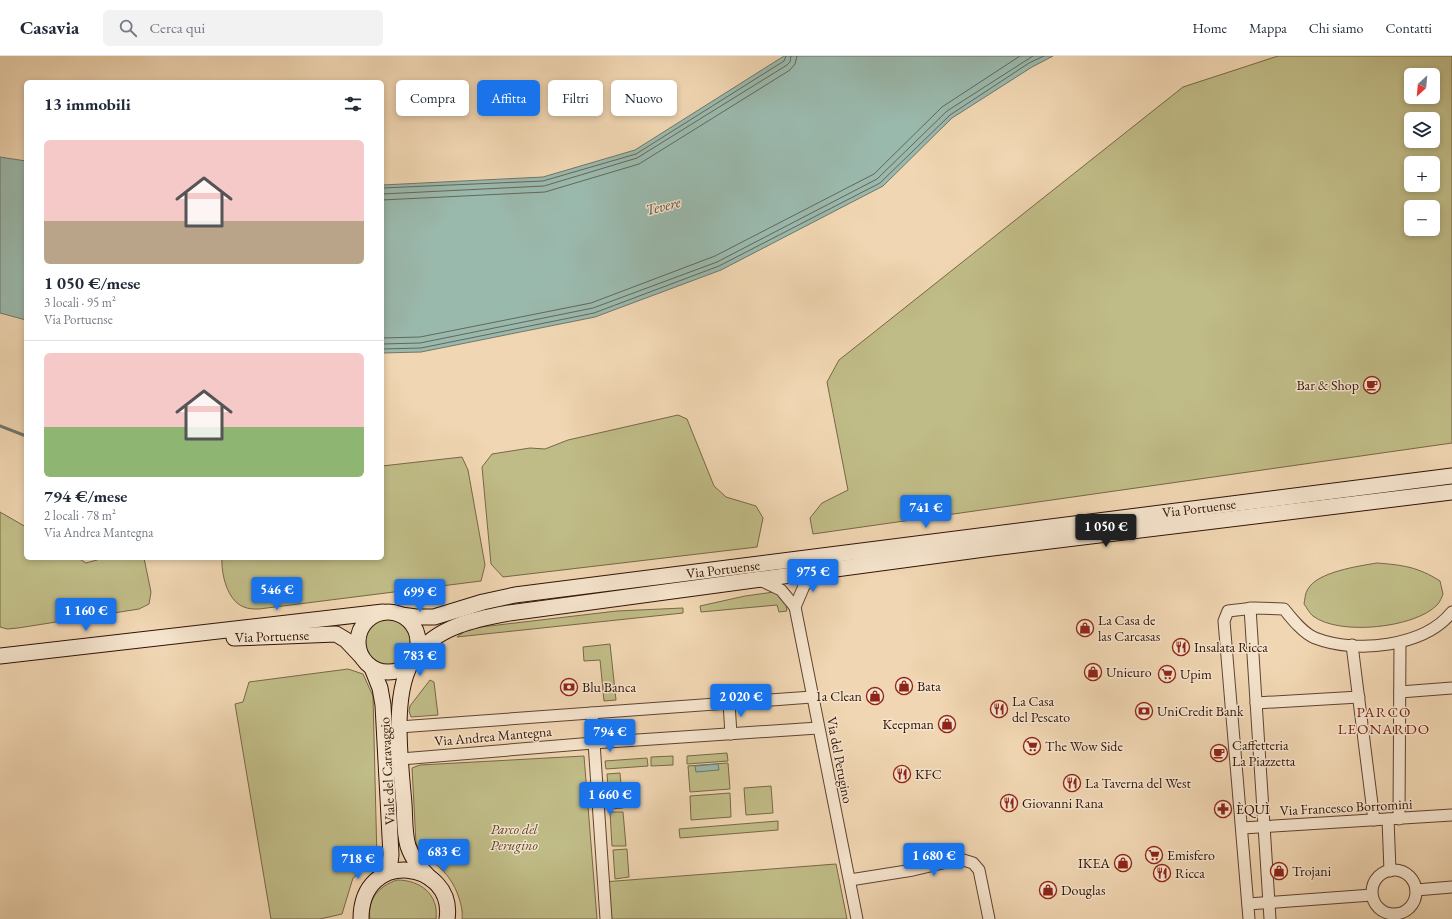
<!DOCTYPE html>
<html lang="it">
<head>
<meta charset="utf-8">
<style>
	body { margin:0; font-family:"EB Garamond",serif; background:#f2f2f3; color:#1f2937; height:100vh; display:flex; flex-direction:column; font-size:15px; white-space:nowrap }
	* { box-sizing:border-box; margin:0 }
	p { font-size:13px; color:#747a83 }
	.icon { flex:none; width:22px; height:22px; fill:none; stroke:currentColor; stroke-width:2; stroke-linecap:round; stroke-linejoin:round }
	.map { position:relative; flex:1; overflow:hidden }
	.sheet { position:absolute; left:24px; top:24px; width:360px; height:480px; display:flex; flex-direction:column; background:#fff; border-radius:6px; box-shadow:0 2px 6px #0003 }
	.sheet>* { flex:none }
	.guide { position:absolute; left:396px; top:24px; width:380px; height:36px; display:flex; gap:8px }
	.needle { width:26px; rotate:206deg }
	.fabs { position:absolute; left:1404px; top:12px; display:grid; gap:8px }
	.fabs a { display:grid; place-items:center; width:36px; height:36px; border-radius:6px; background:#fff; box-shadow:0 2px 6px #0003; font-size:20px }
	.price { position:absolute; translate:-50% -34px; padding:0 9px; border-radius:4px; background:#1a73e8; color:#fff; font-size:13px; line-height:26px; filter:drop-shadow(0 1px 2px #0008) }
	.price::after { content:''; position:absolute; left:50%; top:24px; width:12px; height:9px; margin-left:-6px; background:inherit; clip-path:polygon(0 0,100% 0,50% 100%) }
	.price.current { background:#222; color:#fff }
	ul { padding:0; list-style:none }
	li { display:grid; align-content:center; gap:8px; height:212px; padding:0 20px }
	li+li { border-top:1px solid #e0e1e3 }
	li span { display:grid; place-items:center; height:124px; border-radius:6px; color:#555 }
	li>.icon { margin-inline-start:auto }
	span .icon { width:72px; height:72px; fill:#fffc; stroke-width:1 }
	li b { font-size:17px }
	h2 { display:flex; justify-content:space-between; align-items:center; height:48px; padding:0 20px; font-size:17px }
	.pill { padding:0 14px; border-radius:6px; background:#fff; box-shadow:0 2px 6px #0003; font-size:14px; line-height:36px }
	.pill.current { background:#1a73e8; color:#fff }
	header { display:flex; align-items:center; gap:24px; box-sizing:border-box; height:56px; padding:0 20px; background:#fff; border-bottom:1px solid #e0e1e3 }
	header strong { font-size:19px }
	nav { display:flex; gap:22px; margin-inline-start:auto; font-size:14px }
	.search { width:280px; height:36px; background:#f2f2f3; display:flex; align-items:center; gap:10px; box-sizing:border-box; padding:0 14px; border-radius:6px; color:#747a83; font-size:15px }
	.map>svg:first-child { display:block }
</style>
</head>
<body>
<header>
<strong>Casavia</strong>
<div class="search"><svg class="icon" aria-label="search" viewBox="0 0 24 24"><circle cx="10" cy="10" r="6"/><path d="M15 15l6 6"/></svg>Cerca qui</div>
<nav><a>Home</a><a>Mappa</a><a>Chi siamo</a><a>Contatti</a></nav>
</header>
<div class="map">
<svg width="1452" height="863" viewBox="0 0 1452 863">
	<rect width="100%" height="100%" fill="#f0d6b2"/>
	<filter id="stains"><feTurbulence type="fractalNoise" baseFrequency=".005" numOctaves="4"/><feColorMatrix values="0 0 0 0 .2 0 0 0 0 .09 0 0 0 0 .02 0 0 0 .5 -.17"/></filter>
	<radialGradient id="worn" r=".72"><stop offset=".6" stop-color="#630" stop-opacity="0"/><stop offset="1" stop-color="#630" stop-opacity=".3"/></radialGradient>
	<g fill="#c0bc87" stroke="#786746" fill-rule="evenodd">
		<path d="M1278 0H1452V387L813 478 810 462 822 447 848 434 827 326 839 304 1183 31ZM1411 19H1433V41H1411ZM1411 63H1433V85H1411ZM1411 107H1433V129H1411ZM1411 151H1433V173H1411Z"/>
		<polygon points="678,359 687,363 714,430 726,441 756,450 763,462 757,491 503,521 491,508 482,411 492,398 530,392 545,393 568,384"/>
		<path d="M462 401 468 414 485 509 481 525 259 553C254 553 248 553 244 551 227 545 221 517 222 502H382V410Z"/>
		<polygon points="0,456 26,471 26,502 78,502 86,507 104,502 144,502 151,536 149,548 139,553 18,572 7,573 0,571"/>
		<path d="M1377 507C1403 509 1418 511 1440 525L1443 538C1442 541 1440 546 1437 549 1415 572 1339 580 1313 560 1310 558 1307 552 1304 548 1305 543 1305 537 1308 533 1317 516 1359 510 1377 507Z"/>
		<polygon points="774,536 785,543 787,555 779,556 777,549 701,556 700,550 745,540"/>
		<polygon points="683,552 683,557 457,581 465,575 481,571 617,555"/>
		<circle cx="388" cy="586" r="23"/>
		<polygon points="610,588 616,644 604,645 600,604 584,605 583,591"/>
		<polygon points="348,613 363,618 373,640 377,804 353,822 342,858 320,863 271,863 235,648 243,646 249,626"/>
		<polygon points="430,624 434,626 438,659 411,661 409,655 410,650"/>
		<polygon points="727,697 728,705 687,708 687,700"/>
		<path d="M584 700 597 863H462C463 856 461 848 459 842 454 827 447 817 434 807 426 800 420 797 416 787L412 712 420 709Z"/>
		<polygon points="673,700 673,709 651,710 651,701"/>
		<polygon points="647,702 648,710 606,713 605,705"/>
		<polygon points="728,707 730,733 690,736 688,710"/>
		<polygon points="620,717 623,752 610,753 607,718"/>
		<polygon points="771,730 773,757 746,759 744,732"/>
		<polygon points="730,737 731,761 691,764 690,740"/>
		<polygon points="610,756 623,756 626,790 612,790"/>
		<polygon points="778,765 778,774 680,782 679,773"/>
		<polygon points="627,793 629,821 615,823 613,794"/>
		<polygon points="836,808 847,863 607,863 603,826"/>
		<path d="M397 824C420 824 439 838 436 863H370C367 843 379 830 397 824Z"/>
	</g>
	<g fill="#9ab9ad" stroke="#70766a">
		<polygon points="784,0 1053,0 1032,11 952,62 883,130 721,214 595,261 421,296 382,297 382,129 543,121 635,94"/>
		<polygon points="0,101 26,105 26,264 0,257"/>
		<polygon points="718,708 719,714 696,716 695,710"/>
	</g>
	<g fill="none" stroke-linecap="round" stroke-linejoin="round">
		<g stroke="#65665a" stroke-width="1">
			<polyline points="382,132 543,125 636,98 784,5 786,0"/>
			<polyline points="382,138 544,130 637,102 787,9 790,6 791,0"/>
			<polyline points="382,144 545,136 639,108 790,14 795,8 797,0"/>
			<polyline points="382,282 420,281 591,247 715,200 874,118 942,51 1020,0"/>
			<polyline points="382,288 420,287 593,252 717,206 877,123 947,55 1033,0"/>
			<polyline points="382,293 421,292 594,257 719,210 880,127 950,59 1029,7 1044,0"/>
		</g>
		<polyline stroke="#70766a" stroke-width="3" points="0,370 26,380"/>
		<g stroke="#604331" stroke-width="13">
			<g id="street">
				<polyline points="760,524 781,534 795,551 857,863"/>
				<polyline points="795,551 804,530 818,515"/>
				<polyline points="1250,552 1270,863"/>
				<polyline points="1352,589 1374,764"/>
				<polyline points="1400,636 1452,632"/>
				<polyline points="729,647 731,678"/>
				<polyline points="1256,647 1359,641"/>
				<polyline points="592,657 606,863"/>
				<polyline points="399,671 812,641"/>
				<polyline points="401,703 593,687 818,672"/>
				<polyline points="1388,763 1390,815"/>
				<polyline points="1399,763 1400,586"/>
				<polyline points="1242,772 1452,759"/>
				<circle cx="1394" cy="836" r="22"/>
				<polyline points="850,824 913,814 960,803 973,807 979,814 989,863"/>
				<polyline points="1416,834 1452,831"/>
				<polyline points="1248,848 1372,839"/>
				<path d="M1249 863 1224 565 1228 555 1254 552 1284 553C1292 563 1303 577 1315 582 1356 598 1424 591 1452 556"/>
			</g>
		</g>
		<g stroke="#301206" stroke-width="17">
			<g id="secondary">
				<circle cx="388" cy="586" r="30"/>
				<polyline points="401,559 416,561 434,561 483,546 515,539 1452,420"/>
				<polyline points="234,582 336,578 346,584 361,600"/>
				<polyline points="0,600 383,556"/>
				<polyline points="372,612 380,632 383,649 391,799 389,815 384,818"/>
				<path d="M432 824C422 814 413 805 408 790 404 777 405 761 404 748 401 709 390 634 415 601 436 571 475 563 509 557L992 492 1452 436"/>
				<path d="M361 863C361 791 456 805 447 863"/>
			</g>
		</g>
		<use href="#street" stroke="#f5e4cd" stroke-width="11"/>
		<use href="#secondary" stroke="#f5e4cd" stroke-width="15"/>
	</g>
	<defs>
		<g id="cafe-ring" transform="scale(0.9)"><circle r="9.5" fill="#f5e4cd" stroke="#8f2418" stroke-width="1.5"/><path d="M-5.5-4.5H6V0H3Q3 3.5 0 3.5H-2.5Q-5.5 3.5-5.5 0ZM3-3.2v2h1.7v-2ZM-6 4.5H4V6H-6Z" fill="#8f2418"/></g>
		<g id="shop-ring" transform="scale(0.9)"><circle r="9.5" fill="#f5e4cd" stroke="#8f2418" stroke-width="1.5"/><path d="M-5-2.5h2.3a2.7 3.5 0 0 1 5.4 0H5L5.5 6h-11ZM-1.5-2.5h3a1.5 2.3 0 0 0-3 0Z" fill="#8f2418"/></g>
		<g id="restaurant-ring" transform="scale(0.9)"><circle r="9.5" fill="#f5e4cd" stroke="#8f2418" stroke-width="1.5"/><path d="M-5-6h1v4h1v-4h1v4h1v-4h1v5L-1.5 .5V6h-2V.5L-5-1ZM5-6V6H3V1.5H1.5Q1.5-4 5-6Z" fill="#8f2418"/></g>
		<g id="supermarket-ring" transform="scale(0.9)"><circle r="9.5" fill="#f5e4cd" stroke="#8f2418" stroke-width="1.5"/><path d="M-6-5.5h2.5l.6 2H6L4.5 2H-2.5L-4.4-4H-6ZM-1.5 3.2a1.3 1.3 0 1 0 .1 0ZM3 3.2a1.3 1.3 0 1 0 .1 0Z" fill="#8f2418"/></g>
		<g id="bank-ring" transform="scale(0.9)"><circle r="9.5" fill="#f5e4cd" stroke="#8f2418" stroke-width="1.5"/><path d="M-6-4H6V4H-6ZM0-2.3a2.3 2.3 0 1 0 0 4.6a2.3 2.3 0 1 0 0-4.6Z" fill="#8f2418"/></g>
		<g id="pharmacy-ring" transform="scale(0.9)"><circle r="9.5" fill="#f5e4cd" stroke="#8f2418" stroke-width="1.5"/><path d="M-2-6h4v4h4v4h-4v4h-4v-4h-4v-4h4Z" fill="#8f2418"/></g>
	</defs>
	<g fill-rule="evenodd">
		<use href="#cafe-ring" x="1372" y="329"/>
		<use href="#shop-ring" x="1085" y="572"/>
		<use href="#restaurant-ring" x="1181" y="591"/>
		<use href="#shop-ring" x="1093" y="616"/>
		<use href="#supermarket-ring" x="1167" y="618"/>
		<use href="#shop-ring" x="904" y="630"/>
		<use href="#bank-ring" x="569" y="631"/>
		<use href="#shop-ring" x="875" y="640"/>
		<use href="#restaurant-ring" x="999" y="653"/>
		<use href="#bank-ring" x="1144" y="655"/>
		<use href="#shop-ring" x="947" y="668"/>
		<use href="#supermarket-ring" x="1032" y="690"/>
		<use href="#cafe-ring" x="1219" y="697"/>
		<use href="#restaurant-ring" x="902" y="718"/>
		<use href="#restaurant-ring" x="1072" y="727"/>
		<use href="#restaurant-ring" x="1009" y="747"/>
		<use href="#pharmacy-ring" x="1223" y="753"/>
		<use href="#supermarket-ring" x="1154" y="799"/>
		<use href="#shop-ring" x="1123" y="807"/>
		<use href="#shop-ring" x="1279" y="815"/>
		<use href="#restaurant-ring" x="1162" y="817"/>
		<use href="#shop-ring" x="1048" y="834"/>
	</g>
	<g text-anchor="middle" stroke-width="3" stroke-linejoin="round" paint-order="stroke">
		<g font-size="14" fill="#301206" stroke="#f5e4cd" text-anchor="start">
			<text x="1359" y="334" text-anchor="end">Bar &amp; Shop</text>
			<text x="1098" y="569">La Casa de<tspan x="1098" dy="16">las Carcasas</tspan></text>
			<text x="1194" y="596">Insalata Ricca</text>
			<text x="1106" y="621">Unieuro</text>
			<text x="1180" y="623">Upim</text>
			<text x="917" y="635">Bata</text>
			<text x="582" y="636">Blu Banca</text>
			<text x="862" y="645" text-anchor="end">1a Clean</text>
			<text x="1012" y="650">La Casa<tspan x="1012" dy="16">del Pescato</tspan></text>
			<text x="1157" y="660">UniCredit Bank</text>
			<text x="934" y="673" text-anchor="end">Keepman</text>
			<text x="1232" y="694">Caffetteria<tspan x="1232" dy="16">La Piazzetta</tspan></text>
			<text x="1045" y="695">The Wow Side</text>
			<text x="915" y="723">KFC</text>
			<text x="1085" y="732">La Taverna del West</text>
			<text x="1022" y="752">Giovanni Rana</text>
			<text x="1236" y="758">ÈQUÌ</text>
			<text x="1167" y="804">Emisfero</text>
			<text x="1110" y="812" text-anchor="end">IKEA</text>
			<text x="1292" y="820">Trojani</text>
			<text x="1175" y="822">Ricca</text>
			<text x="1061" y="839">Douglas</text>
		</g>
		<g font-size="14" fill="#301206" stroke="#f5e4cd">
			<text transform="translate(1199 452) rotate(-7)" y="5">Via Portuense</text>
			<text transform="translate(723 513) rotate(-7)" y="5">Via Portuense</text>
			<text transform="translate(272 580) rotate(-2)" y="5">Via Portuense</text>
			<text transform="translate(493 680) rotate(-5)" y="5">Via Andrea Mantegna</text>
			<text transform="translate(840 704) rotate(79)" y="5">Via del Perugino</text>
			<text transform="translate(387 715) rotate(-93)" y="5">Viale del Caravaggio</text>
			<text transform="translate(1346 751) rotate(-3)" y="5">Via Francesco Borromini</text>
		</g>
		<g font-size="14" font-style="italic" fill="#5b452d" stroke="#f5e4cd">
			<text x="514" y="778">Parco del<tspan x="514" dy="16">Perugino</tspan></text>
		</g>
		<g font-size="15" font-style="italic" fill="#554c40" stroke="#f5e4cd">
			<text transform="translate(663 150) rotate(-14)" y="5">Tevere</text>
		</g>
		<g font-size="15" letter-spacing="1" fill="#7a1f14" stroke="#f5e4cd">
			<text x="1384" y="661">PARCO<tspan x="1384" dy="17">LEONARDO</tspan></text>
		</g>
	</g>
	<rect width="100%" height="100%" filter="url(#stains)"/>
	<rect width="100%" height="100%" fill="url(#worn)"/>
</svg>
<div class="fabs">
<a><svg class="needle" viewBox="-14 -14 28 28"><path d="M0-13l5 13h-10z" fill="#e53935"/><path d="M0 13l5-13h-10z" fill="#747a83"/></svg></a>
<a><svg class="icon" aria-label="layers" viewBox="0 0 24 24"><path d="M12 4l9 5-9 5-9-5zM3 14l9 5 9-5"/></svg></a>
<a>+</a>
<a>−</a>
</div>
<b class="price" style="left:926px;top:473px">741 €</b>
<b class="price current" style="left:1106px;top:492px">1 050 €</b>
<b class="price" style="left:813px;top:537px">975 €</b>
<b class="price" style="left:277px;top:555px">546 €</b>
<b class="price" style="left:420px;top:557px">699 €</b>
<b class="price" style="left:86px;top:576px">1 160 €</b>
<b class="price" style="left:420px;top:621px">783 €</b>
<b class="price" style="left:741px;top:662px">2 020 €</b>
<b class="price" style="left:610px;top:697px">794 €</b>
<b class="price" style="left:610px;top:760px">1 660 €</b>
<b class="price" style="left:444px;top:817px">683 €</b>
<b class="price" style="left:934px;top:821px">1 680 €</b>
<b class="price" style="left:358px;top:824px">718 €</b>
<div class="guide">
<a class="pill">Compra</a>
<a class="pill current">Affitta</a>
<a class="pill">Filtri</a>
<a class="pill">Nuovo</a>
</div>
<section class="sheet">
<h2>13 immobili<svg class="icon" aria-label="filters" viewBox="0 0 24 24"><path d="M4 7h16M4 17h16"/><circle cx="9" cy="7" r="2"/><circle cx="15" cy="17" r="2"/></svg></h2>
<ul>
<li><span style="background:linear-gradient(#f6c9c9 65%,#b9a48a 0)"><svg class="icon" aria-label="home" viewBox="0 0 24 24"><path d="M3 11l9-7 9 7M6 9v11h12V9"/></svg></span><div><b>1 050 €/mese</b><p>3 locali · 95 m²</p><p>Via Portuense</p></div></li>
<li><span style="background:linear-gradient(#f6c9c9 60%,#8fb573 0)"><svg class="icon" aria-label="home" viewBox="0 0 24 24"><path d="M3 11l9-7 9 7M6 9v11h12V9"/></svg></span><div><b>794 €/mese</b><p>2 locali · 78 m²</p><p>Via Andrea Mantegna</p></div></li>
</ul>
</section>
</div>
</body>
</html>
